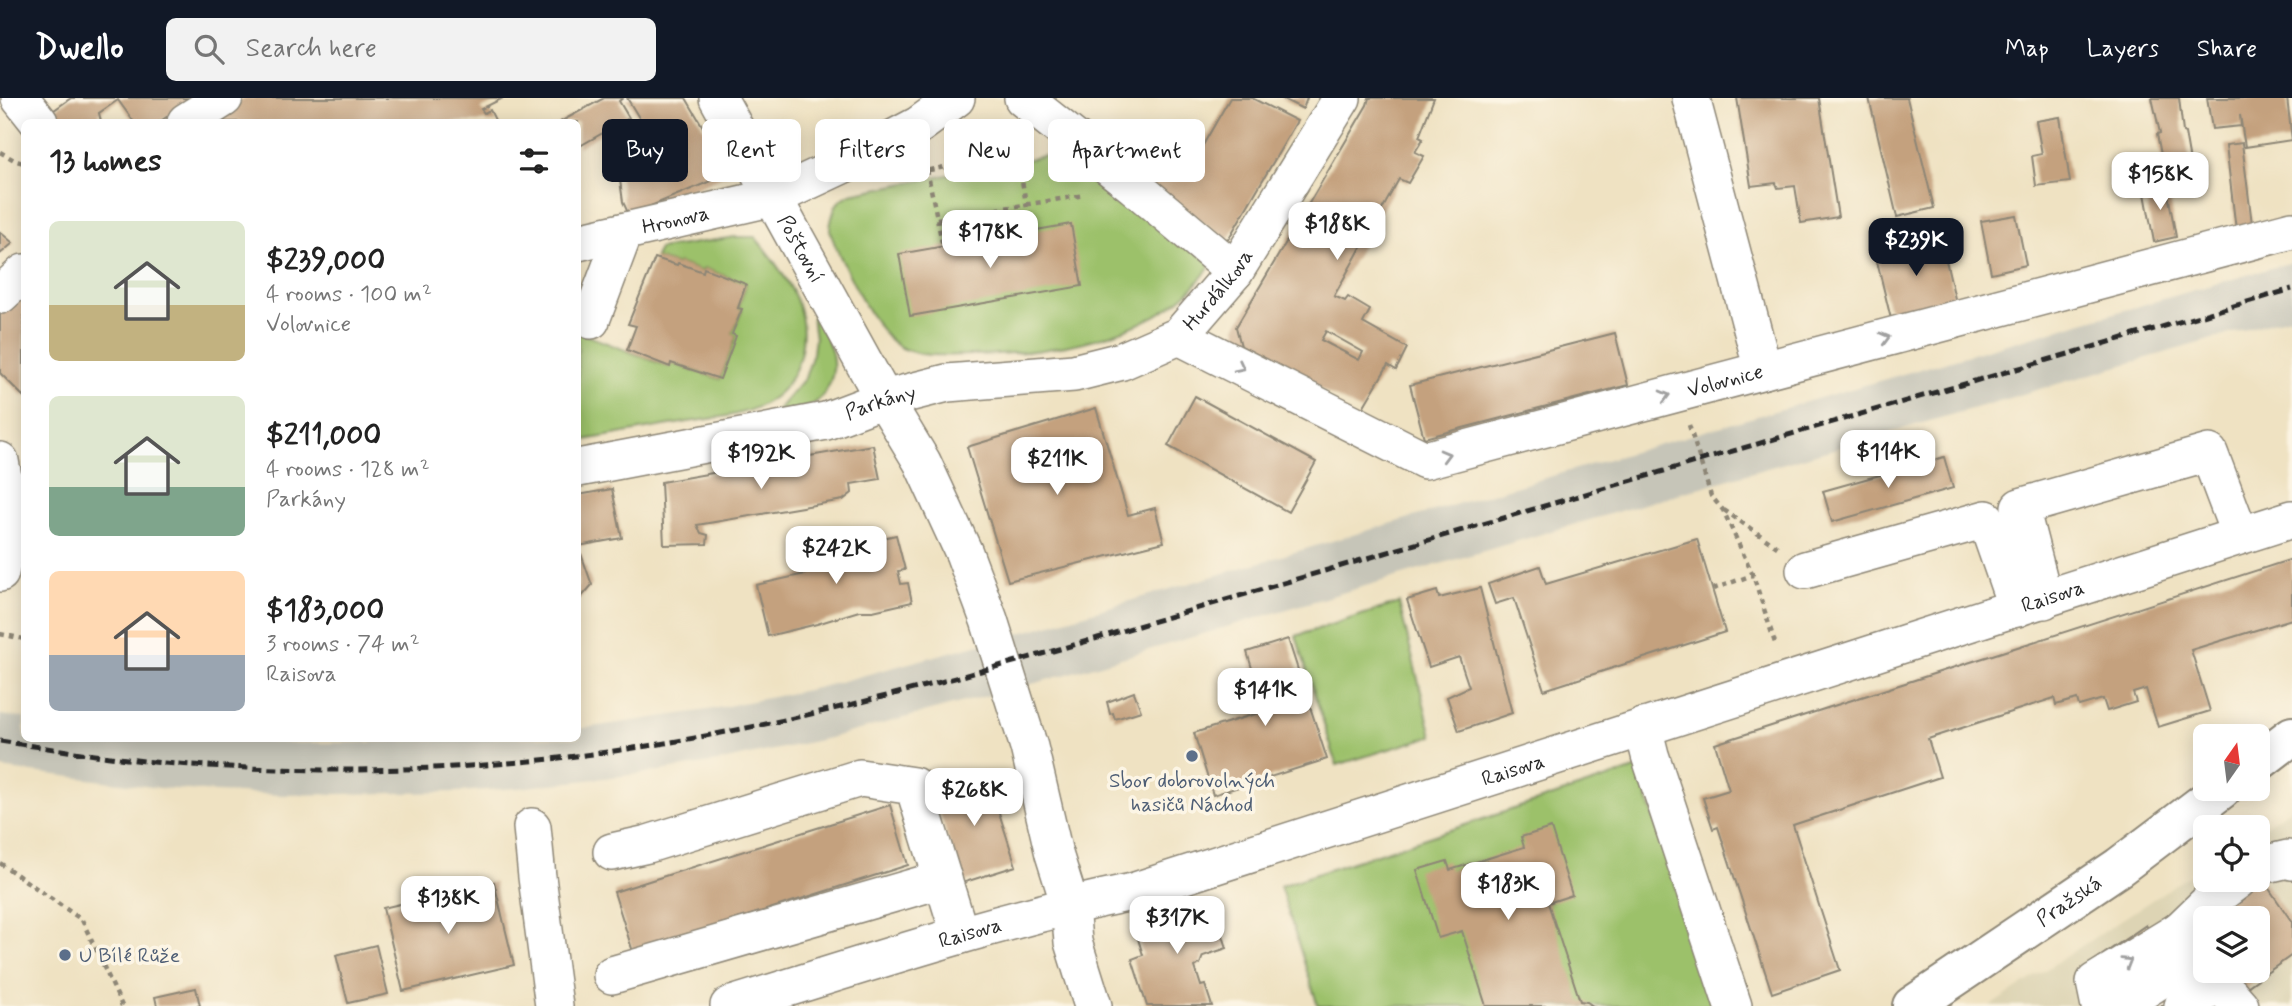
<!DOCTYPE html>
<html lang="en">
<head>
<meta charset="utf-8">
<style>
	body { margin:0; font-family:Mynerve,sans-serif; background:#f2f2f2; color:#222; height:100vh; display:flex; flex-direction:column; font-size:26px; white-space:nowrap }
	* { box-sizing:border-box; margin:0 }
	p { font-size:23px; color:#767676 }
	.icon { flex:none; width:38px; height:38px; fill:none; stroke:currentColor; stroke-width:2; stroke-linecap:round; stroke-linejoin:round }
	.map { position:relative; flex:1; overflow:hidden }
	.sheet { position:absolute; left:21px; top:21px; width:560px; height:623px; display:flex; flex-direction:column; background:#fff; border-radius:10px; box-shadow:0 4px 18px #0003 }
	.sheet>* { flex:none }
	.top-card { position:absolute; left:602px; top:21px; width:665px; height:63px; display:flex; gap:14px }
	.needle { width:46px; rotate:14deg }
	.fabs { position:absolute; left:2193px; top:626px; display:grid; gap:14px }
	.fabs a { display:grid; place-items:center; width:77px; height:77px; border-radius:10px; background:#fff; box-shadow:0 4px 18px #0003; font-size:35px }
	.price { position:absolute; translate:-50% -60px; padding:0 16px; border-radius:14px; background:#fff; color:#222; font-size:23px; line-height:46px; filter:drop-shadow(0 2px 4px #0008) }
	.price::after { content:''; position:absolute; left:50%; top:42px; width:21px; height:16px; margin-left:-10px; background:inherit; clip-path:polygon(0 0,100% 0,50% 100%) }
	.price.selected { background:#111827; color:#fff }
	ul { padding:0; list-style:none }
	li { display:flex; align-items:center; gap:21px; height:175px; padding:0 28px }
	li span { display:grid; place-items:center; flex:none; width:196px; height:140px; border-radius:10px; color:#555 }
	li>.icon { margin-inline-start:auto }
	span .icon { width:84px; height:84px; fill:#fffc; stroke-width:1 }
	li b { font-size:30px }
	h2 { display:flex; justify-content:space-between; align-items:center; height:84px; padding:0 28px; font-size:30px }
	.tag { padding:0 24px; border-radius:10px; background:#fff; box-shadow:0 4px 18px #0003; font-size:24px; line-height:63px }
	.tag.selected { background:#111827; color:#fff }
	header { display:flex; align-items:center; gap:42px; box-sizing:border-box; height:98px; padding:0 35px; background:#111827; color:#fff }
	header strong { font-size:33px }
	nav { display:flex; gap:38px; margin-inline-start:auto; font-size:24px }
	.search { width:490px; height:63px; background:#f2f2f2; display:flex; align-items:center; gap:18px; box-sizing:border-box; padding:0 24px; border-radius:10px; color:#767676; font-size:26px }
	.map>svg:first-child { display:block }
</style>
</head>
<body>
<header>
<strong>Dwello</strong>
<div class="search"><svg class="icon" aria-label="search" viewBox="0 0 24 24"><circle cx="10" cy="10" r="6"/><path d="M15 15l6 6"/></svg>Search here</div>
<nav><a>Map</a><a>Layers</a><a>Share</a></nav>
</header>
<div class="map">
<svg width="2292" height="908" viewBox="0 0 2292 908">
	<rect width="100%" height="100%" fill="#fcf5e5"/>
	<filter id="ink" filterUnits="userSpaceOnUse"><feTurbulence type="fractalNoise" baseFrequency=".0143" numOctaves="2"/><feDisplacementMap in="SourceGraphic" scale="14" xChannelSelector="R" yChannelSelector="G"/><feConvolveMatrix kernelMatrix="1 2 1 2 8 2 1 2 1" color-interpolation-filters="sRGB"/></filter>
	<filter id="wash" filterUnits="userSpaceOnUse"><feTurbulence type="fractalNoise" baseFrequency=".00686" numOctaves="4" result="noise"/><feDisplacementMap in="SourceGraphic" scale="28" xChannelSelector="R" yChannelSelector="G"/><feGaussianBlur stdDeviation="1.57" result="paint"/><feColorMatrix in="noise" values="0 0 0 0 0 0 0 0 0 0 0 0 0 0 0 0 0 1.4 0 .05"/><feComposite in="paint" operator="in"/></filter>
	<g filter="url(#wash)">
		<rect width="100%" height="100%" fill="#efe2c2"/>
		<path fill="#ddd4b4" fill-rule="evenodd" d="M2292 710V908H1990L2205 767V782H2258V732ZM2205 821H2258V873H2205Z"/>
		<polygon fill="#c6c5b8" points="2292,164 2292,218 1681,395 1043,583 829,640 717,664 647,675 518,690 457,694 283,697 217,694 160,690 0,670 0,617 24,620 24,640 203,640 284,645 349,645 480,640 578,640 578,631 708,612 817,590 1028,533 1667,344"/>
		<g fill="#9cc16b" stroke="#64764b" stroke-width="2">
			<path d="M1075 52 1211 166C1168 239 1049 256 972 257 950 257 925 260 904 251 890 245 879 229 871 217 863 205 831 144 830 131 830 126 834 111 837 106 839 102 846 99 850 96Z"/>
			<path d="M735 139H755C769 156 788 181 796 201 810 235 802 281 770 302 747 318 715 320 688 324 651 330 614 337 578 343V234L669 269 671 265 720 281 736 238 732 236 742 212 738 210 746 186 704 170 703 174 678 165 677 167 655 160 659 151Z"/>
			<path d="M814 215C827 241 843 264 826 293 822 299 816 305 810 308 800 312 787 312 776 314L805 280 813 255 815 240 812 219Z"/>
			<polygon points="1399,505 1432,638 1337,667 1296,538"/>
			<polygon points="1638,670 1714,908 1318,908 1280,788"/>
		</g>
		<g id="blocks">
			<g fill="#c4a17e" fill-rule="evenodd">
				<polygon points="71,0 195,0 159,24 134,24 118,2 99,15 101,24 58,24 50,15"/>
				<polygon points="244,0 503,0 481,11 484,15 490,12 496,24 486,24 485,22 479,24 204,24"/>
				<polygon points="604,0 623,0 619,3 629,20 578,49 578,24 560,24"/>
				<polygon points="627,0 686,0 730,75 629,117 623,104 619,75 613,59 662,37 657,27 647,33"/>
				<polygon points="1230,0 1252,0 1297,23 1229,140 1226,141 1142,81 1177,33 1189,41 1181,52 1195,61"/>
				<polygon points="1281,0 1307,0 1303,11"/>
				<path d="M1369 0H1434L1419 39 1423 41 1415 54 1424 58 1408 85 1399 81 1334 198 1345 203 1348 199 1370 212 1363 225 1407 250 1396 272 1388 267 1361 313 1241 248 1236 229 1367 7ZM1326 233 1363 254 1359 262 1321 242Z"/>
				<polygon points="1737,0 1819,0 1838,119 1801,125 1795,88 1778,90 1776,85 1751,88"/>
				<polygon points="1869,0 1907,0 1934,110 1897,119"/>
				<polygon points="2152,0 2179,0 2183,34 2185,35 2193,81 2166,83 2157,36 2160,35"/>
				<polygon points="2207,0 2287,0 2292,42 2245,49 2240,17 2241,28 2212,31"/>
				<polygon points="2060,19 2070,84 2036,88 2032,58 2042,56 2036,23"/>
				<polygon points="2242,45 2252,126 2236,132 2226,47"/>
				<polygon points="2166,85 2176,139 2154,144 2144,90"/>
				<polygon points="2016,117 2026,167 1991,175 1981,123"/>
				<polygon points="1071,126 1082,188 910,218 899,156"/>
				<polygon points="0,134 13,145 0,156"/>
				<polygon points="1941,141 1956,205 1891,221 1875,155"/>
				<polygon points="655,160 677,167 678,165 703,174 704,170 746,186 738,210 742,211 732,236 736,238 720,281 671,265 670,269 627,252 636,228 628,226"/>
				<polygon points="24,190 24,299 0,275 0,211"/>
				<polygon points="1615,235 1628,287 1424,340 1410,287"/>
				<polygon points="1195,298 1316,364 1288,414 1168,348"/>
				<polygon points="1096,310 1128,417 1155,410 1164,444 1008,483 967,349"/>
				<polygon points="873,347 880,381 851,386 852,395 843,402 697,427 701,435 708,437 707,446 664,447 661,384"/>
				<polygon points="1944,359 1953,390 1832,424 1823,393"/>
				<polygon points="612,391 622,440 578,448 578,397"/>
				<polygon points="896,437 905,472 898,473 901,486 908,485 912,504 873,513 859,513 817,526 768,538 756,487 805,476 801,459"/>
				<polygon points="1697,441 1725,534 1544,592 1514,500 1495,506 1488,486 1540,468 1546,486"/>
				<polygon points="578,454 581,456 592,487 578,503"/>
				<polygon points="2292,461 2292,521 2191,552 2210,613 2158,629 2146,591 2133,595 2136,604 2107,613 2103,601 2079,608 2077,601 2056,607 2054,600 1928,641 1940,679 1793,727 1840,872 1772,895 1718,729 1713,731 1703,700 1729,692 1715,646"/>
				<polygon points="1480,490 1512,615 1459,633 1447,599 1469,589 1459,559 1429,569 1407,502 1437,493 1439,500"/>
				<polygon points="1288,541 1327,661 1213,697 1194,635 1265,613 1247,554"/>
				<polygon points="1134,594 1141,613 1115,621 1113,615 1110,616 1107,604"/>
				<polygon points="986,674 1016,768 962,785 932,691"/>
				<polygon points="890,707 908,767 633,854 614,794"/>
				<polygon points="1551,730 1572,797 1548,805 1580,903 1587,904 1593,908 1486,908 1462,833 1438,840 1417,772 1447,763 1450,772 1524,749 1521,739"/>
				<polygon points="2263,782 2292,824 2292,857 2247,889 2253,908 2117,908 2088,867 2146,827 2166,859 2205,822 2205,873 2258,873 2258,821 2207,821 2198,792"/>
				<polygon points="494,784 514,867 403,893 383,810"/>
				<polygon points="1212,803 1227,850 1203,858 1200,866 1195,869 1201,888 1205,887 1212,908 1147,908 1132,861 1143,857 1134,828"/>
				<polygon points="376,847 388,896 348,905 336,857"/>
				<polygon points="196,890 200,908 157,908 155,899"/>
			</g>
		</g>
	</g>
	<g filter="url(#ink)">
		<use href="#blocks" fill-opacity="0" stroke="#8d8676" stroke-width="2"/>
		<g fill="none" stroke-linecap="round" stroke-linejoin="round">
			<g stroke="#8d8676" stroke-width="40">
				<g id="minor">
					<polyline points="20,0 39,24"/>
					<path id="s1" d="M718 0 884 301 922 364 964 455 989 522 1029 649 1054 756 1070 807 1073 844 1093 908"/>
					<polyline points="1023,0 1134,88 1235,173"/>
					<polyline points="1691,0 1763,272"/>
					<polyline points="186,24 224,0"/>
					<path id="s2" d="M578 144 774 99 855 61 919 27 956 0"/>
					<polyline points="0,197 24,175"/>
					<polyline points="591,222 624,134"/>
					<path id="s3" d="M1179 238 1425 362 2292 132"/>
					<path d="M0 363C8 401 9 437 0 475"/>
					<path id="s4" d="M578 370 826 323 884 301 947 285 1074 275 1122 263 1179 238 1235 173 1342 0"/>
					<polyline points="1805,472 1986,421 2017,510"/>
					<polyline points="2044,502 2020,409 2209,355 2240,437"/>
					<polyline points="1643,629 1650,657 1733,908"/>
					<polyline points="532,729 537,779 554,908"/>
					<polyline points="612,754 648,746 860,680 914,688 960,837"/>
					<polyline points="2258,768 2288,761 2292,763"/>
					<polyline points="2197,858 2180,832 2210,803 2238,782"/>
					<polyline points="2209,873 2240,908"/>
					<polyline points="612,877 943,781"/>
					<path id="s5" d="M729 908C863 867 996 822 1132 794L2292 421"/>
					<polyline points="2100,908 2095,884 2180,832"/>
					<polyline points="2119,908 2197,858 2205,868"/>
					<polyline points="2183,908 2219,886"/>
				</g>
			</g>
			<g stroke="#8d8676" stroke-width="42">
				<g id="major">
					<polyline points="2258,664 2292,638"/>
					<path id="s6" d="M1912 908 2119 769 2222 691"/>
				</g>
			</g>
			<g stroke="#8d8676" stroke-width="4.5" stroke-dasharray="5 5" stroke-linecap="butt">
				<polyline points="0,54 16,63 24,65"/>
				<polyline points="1017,55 1031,133"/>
				<polyline points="927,72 943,149"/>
				<polyline points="909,76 1031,52"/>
				<polyline points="937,121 1085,97"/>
				<polyline points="1689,327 1711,398 1723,412 1753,477 1776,548"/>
				<polyline points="1724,412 1780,451"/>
				<polyline points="1713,491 1753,477"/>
				<polyline points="0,536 24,541"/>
				<polyline points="0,765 82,822 122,908"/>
			</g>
			<use href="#minor" stroke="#fff" stroke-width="37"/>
			<use href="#major" stroke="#fff" stroke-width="38"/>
			<path stroke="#2b2b2b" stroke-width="5" stroke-dasharray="10 5" stroke-linecap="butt" d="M0 643C55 651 109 660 164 665 281 674 403 675 520 664 718 646 907 595 1098 540 1211 506 1325 473 1439 439 1723 355 2008 274 2292 191"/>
		</g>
		<defs><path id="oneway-chevron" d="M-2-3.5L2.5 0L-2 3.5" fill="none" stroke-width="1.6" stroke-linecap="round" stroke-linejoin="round" transform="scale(1.75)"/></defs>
		<g stroke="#a0a0a0">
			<use href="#oneway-chevron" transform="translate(1885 240) rotate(-15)"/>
			<use href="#oneway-chevron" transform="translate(1240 269) rotate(27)"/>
			<use href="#oneway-chevron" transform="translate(1665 298) rotate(-15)"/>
			<use href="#oneway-chevron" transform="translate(1445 357) rotate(-15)"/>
			<use href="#oneway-chevron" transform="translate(2127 864) rotate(-31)"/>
		</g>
	</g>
	<g fill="#5c6f8a" stroke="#fcf5e5" stroke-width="2.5">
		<circle cx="1192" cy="658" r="7"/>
		<circle cx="65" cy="857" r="7"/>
	</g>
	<g text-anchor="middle" stroke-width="7" stroke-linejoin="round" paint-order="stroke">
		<g font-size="21" fill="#2b2b2b" stroke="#fcf5e5">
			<text dy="7" stroke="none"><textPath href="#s2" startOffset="100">Hronova</textPath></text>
			<text dy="7" stroke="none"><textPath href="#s1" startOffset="172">Poštovní</textPath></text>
			<text dy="7" stroke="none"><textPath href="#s4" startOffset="679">Hurdálkova</textPath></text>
			<text dy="7" stroke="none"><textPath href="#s3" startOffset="586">Volovnice</textPath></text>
			<text dy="7" stroke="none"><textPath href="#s4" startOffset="310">Parkány</textPath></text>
			<text dy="7" stroke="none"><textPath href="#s5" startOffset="1386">Raisova</textPath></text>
			<text dy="7" stroke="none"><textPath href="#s5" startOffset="819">Raisova</textPath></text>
			<text dy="7" stroke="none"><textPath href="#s6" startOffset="189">Pražská</textPath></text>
			<text dy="7" stroke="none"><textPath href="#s5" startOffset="252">Raisova</textPath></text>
		</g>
		<g font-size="21" fill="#4e5e75" stroke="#fcf5e5">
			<text x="1192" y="689">Sbor dobrovolných<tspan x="1192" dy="24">hasičů Náchod</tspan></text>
			<text x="79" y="864" text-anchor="start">U Bílé Růže</text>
		</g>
	</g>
</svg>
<div class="fabs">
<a><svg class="needle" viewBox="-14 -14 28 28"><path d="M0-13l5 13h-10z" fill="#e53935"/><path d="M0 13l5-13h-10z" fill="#767676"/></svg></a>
<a><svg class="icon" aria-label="locate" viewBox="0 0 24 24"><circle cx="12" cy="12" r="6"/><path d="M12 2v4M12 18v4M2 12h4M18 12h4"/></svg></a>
<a><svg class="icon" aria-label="layers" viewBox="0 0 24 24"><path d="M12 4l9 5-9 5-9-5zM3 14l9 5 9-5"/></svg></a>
</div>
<b class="price" style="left:2160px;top:114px">$158K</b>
<b class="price" style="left:1337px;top:164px">$188K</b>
<b class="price" style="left:990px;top:172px">$178K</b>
<b class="price selected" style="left:1916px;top:180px">$239K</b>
<b class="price" style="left:1888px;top:392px">$114K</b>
<b class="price" style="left:761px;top:393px">$192K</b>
<b class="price" style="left:1057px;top:399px">$211K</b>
<b class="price" style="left:836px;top:488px">$242K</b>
<b class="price" style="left:1265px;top:630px">$141K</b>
<b class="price" style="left:974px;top:730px">$268K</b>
<b class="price" style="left:1508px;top:824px">$183K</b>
<b class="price" style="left:448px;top:838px">$138K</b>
<b class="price" style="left:1177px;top:858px">$317K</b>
<div class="top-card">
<a class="tag selected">Buy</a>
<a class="tag">Rent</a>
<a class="tag">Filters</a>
<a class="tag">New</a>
<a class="tag">Apartment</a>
</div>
<section class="sheet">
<h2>13 homes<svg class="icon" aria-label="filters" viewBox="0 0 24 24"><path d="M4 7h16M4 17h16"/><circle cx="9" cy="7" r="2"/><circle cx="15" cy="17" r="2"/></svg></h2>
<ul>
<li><span style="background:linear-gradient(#dfe7d0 60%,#c2b280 0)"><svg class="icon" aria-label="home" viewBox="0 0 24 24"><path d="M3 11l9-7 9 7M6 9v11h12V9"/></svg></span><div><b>$239,000</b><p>4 rooms · 100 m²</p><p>Volovnice</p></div></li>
<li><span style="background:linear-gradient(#dfe7d0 65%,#7fa58c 0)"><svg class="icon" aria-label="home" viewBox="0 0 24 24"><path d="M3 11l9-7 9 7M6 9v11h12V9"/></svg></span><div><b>$211,000</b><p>4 rooms · 128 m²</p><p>Parkány</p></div></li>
<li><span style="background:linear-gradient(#ffd9b3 60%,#9aa5b1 0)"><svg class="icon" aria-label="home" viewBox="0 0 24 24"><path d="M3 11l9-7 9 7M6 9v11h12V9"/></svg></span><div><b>$183,000</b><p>3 rooms · 74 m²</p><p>Raisova</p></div></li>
</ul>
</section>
</div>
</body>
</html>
